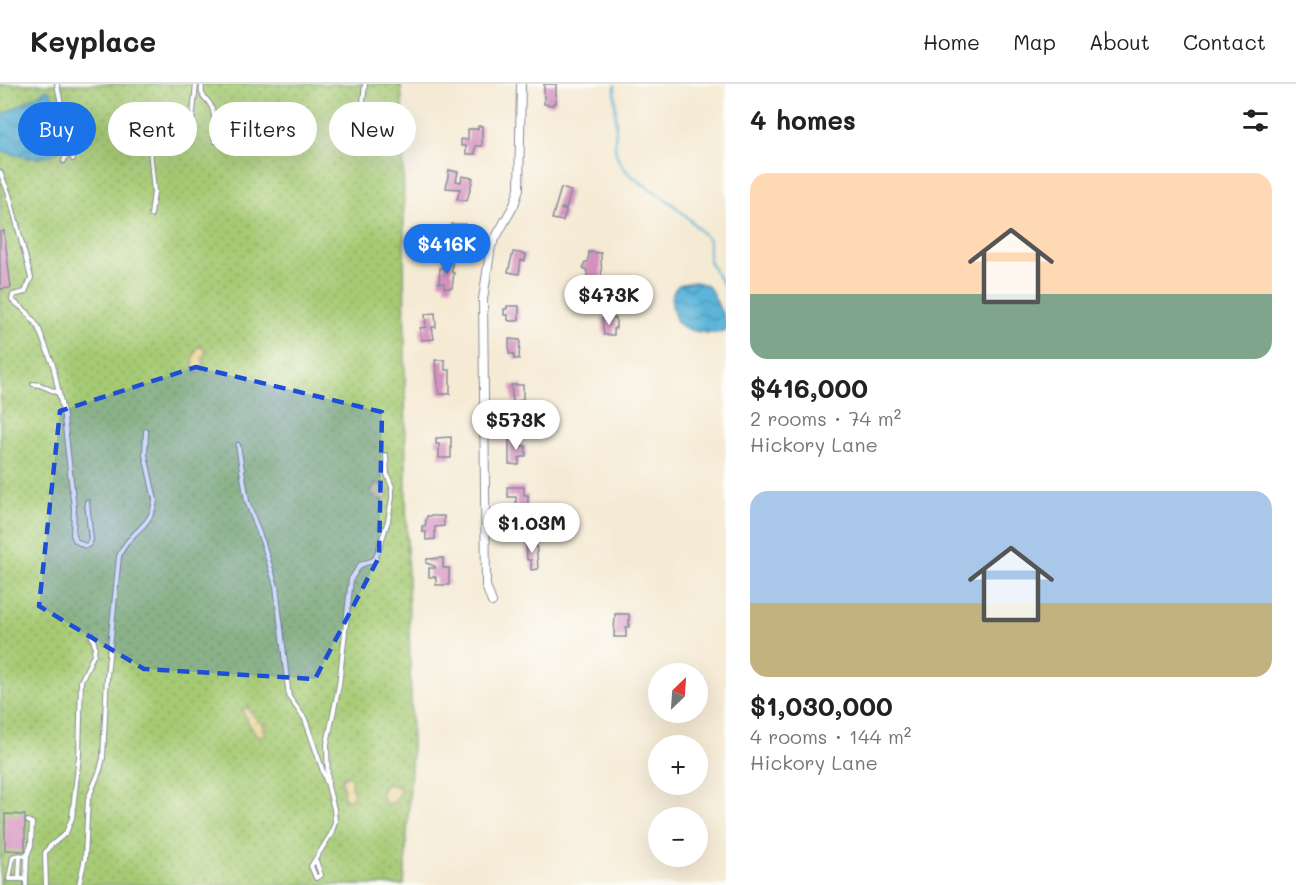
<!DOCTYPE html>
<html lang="en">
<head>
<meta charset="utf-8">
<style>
	body { margin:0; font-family:Mali,sans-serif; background:#f6f6f6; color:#222; height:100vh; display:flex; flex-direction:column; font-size:22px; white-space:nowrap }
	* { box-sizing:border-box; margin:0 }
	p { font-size:20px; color:#767676 }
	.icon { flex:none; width:33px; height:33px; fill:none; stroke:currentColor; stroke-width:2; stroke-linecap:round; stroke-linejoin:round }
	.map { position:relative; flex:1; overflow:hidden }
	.details { display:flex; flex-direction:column; background:#fff; width:570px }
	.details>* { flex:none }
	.hud { position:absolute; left:18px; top:18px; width:570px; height:54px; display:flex; gap:12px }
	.needle { width:39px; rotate:25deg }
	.controls { position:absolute; left:648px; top:579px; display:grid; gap:12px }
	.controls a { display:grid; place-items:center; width:60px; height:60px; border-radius:50%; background:#fff; box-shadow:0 6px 24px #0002; font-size:30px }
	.price { position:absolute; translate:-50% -51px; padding:0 14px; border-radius:21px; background:#fff; color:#222; font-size:20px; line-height:39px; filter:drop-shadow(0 2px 3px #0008) }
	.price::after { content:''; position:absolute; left:50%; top:36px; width:18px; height:14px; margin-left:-9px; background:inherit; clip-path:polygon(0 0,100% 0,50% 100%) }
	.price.current { background:#1a73e8; color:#fff }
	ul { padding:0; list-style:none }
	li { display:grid; align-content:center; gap:12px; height:318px; padding:0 24px }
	li span { display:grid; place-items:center; height:186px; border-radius:18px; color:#555 }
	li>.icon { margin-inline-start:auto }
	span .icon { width:108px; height:108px; fill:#fffc; stroke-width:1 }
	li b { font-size:26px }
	h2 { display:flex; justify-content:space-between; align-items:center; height:72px; padding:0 24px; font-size:26px }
	.pill { padding:0 21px; border-radius:27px; background:#fff; box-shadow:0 6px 24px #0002; font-size:21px; line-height:54px }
	.pill.current { background:#1a73e8; color:#fff }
	header { display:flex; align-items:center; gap:36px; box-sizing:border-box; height:84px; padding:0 30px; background:#fff; border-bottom:2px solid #e0e0e0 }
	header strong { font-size:28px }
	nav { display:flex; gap:33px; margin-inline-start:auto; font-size:21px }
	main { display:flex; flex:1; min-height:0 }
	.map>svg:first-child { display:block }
</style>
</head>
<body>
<header>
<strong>Keyplace</strong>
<nav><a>Home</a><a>Map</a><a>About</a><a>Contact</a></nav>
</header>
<main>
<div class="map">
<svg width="726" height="801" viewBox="0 0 726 801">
	<defs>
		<pattern id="grass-dots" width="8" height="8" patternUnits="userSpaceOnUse" patternTransform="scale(1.5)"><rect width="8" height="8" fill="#a6ca73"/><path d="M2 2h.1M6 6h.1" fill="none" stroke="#86a462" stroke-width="1.8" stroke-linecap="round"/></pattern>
		<pattern id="sand-dots" width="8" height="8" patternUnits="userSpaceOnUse" patternTransform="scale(1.5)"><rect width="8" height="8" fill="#eeda9e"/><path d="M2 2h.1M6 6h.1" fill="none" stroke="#ccbb8a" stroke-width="1.8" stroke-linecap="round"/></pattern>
		<pattern id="water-waves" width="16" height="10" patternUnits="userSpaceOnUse" patternTransform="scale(1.5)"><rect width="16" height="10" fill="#5cb5d9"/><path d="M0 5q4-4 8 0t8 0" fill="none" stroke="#4b94b3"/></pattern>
	</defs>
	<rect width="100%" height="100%" fill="#fdfcf7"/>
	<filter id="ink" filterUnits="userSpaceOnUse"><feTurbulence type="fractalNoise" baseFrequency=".0167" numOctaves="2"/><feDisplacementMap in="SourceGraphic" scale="12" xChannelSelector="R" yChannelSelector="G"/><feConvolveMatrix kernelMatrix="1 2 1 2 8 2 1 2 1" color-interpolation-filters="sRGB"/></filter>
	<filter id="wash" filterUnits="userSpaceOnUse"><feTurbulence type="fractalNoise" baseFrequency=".008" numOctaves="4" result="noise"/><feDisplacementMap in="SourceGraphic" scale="24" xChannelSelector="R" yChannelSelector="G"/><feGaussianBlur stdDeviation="1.35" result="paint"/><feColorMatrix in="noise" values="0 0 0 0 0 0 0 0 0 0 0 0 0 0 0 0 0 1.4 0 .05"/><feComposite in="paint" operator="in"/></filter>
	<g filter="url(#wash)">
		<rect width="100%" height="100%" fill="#f5ead4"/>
		<polygon fill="url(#grass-dots)" stroke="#607c68" stroke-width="1.5" points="0,0 401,0 403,34 406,416 412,665 404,801 0,801"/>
		<g fill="url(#sand-dots)" stroke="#84847e" stroke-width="1.5">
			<path d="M200 262 206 267 203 276 204 285 198 289 194 286C191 279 194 266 200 262Z"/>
			<polygon points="375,400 380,400 387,406 388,412 383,417 370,411"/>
			<path d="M247 623 258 637 264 641 265 646 263 651 258 652C254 649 242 629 242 625Z"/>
			<polygon points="347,691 352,695 351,703 354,708 354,712 350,716 344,714 342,694"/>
			<polygon points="387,700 394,701 401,705 395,719 386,720 381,710 384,702"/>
		</g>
		<g fill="url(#water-waves)" stroke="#3c729c" stroke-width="1.5">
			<path d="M47 5 51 8 52 15 62 50V63C46 81 21 72 0 67V34L7 28 35 13Z"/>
			<path d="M693 198C709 199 711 205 717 219 722 231 726 232 726 247 711 251 688 249 677 238 672 225 668 210 679 201Z"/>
		</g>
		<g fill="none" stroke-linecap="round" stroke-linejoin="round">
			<path stroke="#5cb5d9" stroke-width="2" d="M615 0C615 15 616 31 616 46 615 54 614 61 616 69 624 95 651 103 670 118 684 129 697 143 709 156V177L726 206"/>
		</g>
		<g id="blocks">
			<g fill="#d490be">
				<polygon points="544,0 556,0 556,19 553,19 553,21 544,20"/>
				<polygon points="478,42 482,42 482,62 475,62 475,70 466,70 466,62 461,62 461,55 468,56 468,45 478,45"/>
				<polygon points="449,86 458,88 456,97 461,98 462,92 473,94 467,117 457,115 460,105 446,104"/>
				<polygon points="561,104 571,107 566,125 562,124 561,125 566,127 563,137 552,135"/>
				<polygon points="451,140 465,140 465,154 446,153 446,147 454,147 454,145 451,145"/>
				<polygon points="4,147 11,204 0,205 0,148"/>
				<polygon points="444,155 455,156 454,165 444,164"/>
				<polygon points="513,168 526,170 525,177 521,176 519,190 508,188"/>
				<polygon points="589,168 601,169 602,211 592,210 593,196 587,196 587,186 583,184 585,178 588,178"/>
				<polygon points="443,176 452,176 452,189 454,189 452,204 444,204 444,199 439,199 440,184 445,184"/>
				<polygon points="507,222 519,222 519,236 517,237 510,237 508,236 508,231 504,231 504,225 507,225"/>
				<polygon points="435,229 436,243 432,243 434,255 421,256 420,244 426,243 425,230"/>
				<polygon points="602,234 616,234 616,244 614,244 614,251 604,251"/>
				<polygon points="509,255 520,256 519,275 514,275 514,270 509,270"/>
				<polygon points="435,276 445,276 445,286 450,286 450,310 439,310"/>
				<polygon points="511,301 523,301 523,316 513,318"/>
				<polygon points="451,353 451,374 439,374 439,360 436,360 436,354"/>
				<polygon points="509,354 521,354 521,362 526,362 526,372 519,374 519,381 509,380"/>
				<polygon points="507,403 524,403 524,411 528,411 528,420 526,420 526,424 516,424 516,413 508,413"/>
				<polygon points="427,432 444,432 444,442 435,443 435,455 426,456 426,448 422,448 422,442 425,442"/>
				<polygon points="526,457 536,457 538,485 531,486 531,476 527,476"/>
				<polygon points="443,474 443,484 449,484 449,501 436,501 436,493 429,493 429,484 435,484 435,482 426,479 427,475"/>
				<polygon points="615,530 629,530 629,543 626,543 626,553 614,553"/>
				<polygon points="5,730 25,731 25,767 5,766"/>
			</g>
		</g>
	</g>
	<g filter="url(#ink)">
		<use href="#blocks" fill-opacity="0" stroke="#888c99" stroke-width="1.5"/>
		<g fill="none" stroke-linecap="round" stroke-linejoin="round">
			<g stroke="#888c99" stroke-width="6">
				<g id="lane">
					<polyline points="57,0 69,60 64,77"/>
					<path d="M199 0H202C200 16 206 11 211 22 216 30 214 47 215 57"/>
					<polyline points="337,37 339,30 360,23 363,18 365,0"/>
					<polyline points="70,61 73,75"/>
					<polyline points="0,88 9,110 31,194 25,208 13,211 12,216 27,228 38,243 53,281 64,333 74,424 73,451 76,457 85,462 88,461 91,456 87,418"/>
					<polyline points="151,131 154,108 150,65 158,57 184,59 191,49 196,0"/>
					<polyline points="33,300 40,301 58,309"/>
					<polyline points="238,361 247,417 264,462 276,502 289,613 305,635 327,699"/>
					<path d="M20 771 19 795H9L13 773C16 770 22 772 27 772L31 761 32 739 28 737"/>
					<polyline points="316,777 321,791 316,794 311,782 331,750 335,738 334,725 328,702 327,660 339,601 351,495 360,481 374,476 376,473 388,437 392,414 392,403 387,390 386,371"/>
					<polyline points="19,795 26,795 27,772"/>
					<polyline points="26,801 26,795"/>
					<polyline points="46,801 45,769 49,763 66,749 72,734 79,672 81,597 94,570 95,562 91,549"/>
					<path d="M79 801 85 774 88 715 100 686 103 674 107 592 119 472C130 446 152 444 155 416L145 371 146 347"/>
				</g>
			</g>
			<g stroke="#888c99" stroke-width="10">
				<polyline id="street" points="492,518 486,502 483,215 491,162 514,121 519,105 521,0"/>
			</g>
			<use href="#lane" stroke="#fff" stroke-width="4"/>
			<use href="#street" stroke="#fff" stroke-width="8"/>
		</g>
	</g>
	<path fill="#1d4ed8" fill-opacity="0.2" stroke="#1d4ed8" stroke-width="4.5" stroke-dasharray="12 8" stroke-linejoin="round" d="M196 283 382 328 379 473 315 595 144 585 39 522 60 327Z"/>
</svg>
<div class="controls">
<a><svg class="needle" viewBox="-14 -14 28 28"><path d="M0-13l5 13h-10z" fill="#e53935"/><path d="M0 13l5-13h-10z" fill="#767676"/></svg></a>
<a>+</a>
<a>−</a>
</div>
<b class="price current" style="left:447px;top:191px">$416K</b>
<b class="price" style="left:609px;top:242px">$473K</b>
<b class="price" style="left:516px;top:367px">$573K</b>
<b class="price" style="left:532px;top:470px">$1.03M</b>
<div class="hud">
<a class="pill current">Buy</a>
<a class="pill">Rent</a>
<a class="pill">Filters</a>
<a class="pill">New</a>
</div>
</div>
<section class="details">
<h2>4 homes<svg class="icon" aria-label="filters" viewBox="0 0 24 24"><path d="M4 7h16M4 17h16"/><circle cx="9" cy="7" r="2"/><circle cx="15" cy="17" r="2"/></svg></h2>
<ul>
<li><span style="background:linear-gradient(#ffd9b3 65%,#7fa58c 0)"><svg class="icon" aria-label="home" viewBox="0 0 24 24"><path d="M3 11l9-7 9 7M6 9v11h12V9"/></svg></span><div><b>$416,000</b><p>2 rooms · 74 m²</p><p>Hickory Lane</p></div></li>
<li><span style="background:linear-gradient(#a9c7e8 60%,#c2b280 0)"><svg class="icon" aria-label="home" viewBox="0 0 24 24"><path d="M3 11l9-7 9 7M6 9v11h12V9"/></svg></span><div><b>$1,030,000</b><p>4 rooms · 144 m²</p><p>Hickory Lane</p></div></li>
</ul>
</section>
</main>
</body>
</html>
